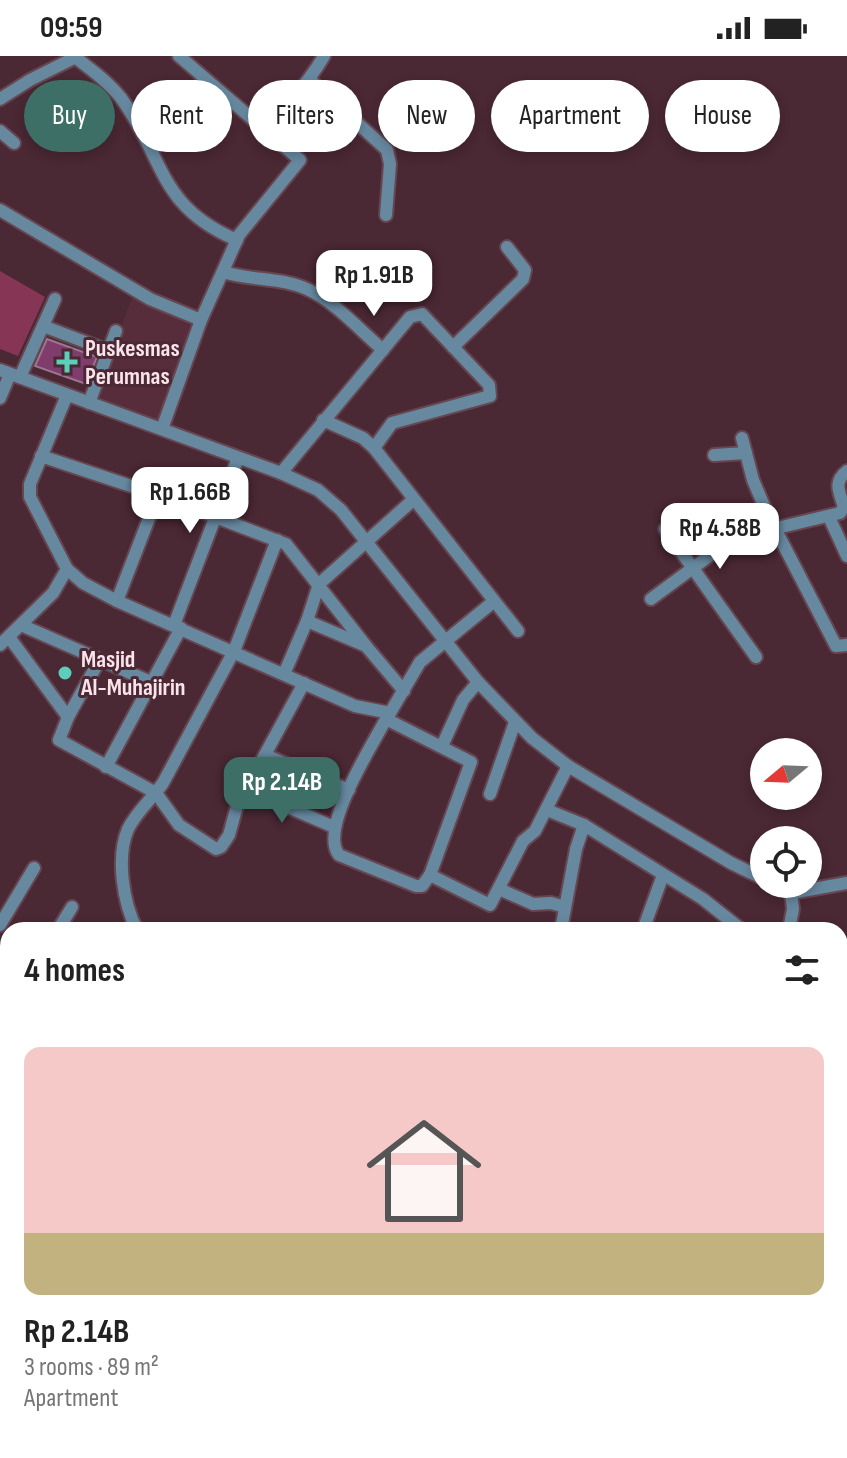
<!DOCTYPE html>
<html lang="en">
<head>
<meta charset="utf-8">
<style>
	body { margin:0; font-family:"Sofia Sans Condensed",sans-serif; background:#f6f6f6; color:#222; height:100vh; display:flex; flex-direction:column; font-size:30px; white-space:nowrap }
	* { box-sizing:border-box; margin:0 }
	p { font-size:26px; color:#767676 }
	.icon { flex:none; width:44px; height:44px; fill:none; stroke:currentColor; stroke-width:2; stroke-linecap:round; stroke-linejoin:round }
	.map { position:relative; flex:1; overflow:hidden }
	.side { position:absolute; left:0px; top:866px; width:848px; height:536px; display:flex; flex-direction:column; background:#fff; border-radius:24px 24px 0 0; box-shadow:0 4px 12px #0003 }
	.side>* { flex:none }
	.guide { position:absolute; left:24px; top:24px; width:800px; height:72px; display:flex; gap:16px }
	.needle { width:52px; rotate:251deg }
	.tools { position:absolute; left:750px; top:682px; display:grid; gap:16px }
	.tools a { display:grid; place-items:center; width:72px; height:72px; border-radius:50%; background:#fff; box-shadow:0 4px 12px #0003; font-size:40px }
	.price { position:absolute; translate:-50% -68px; padding:0 18px; border-radius:16px; background:#fff; color:#222; font-size:26px; line-height:52px; filter:drop-shadow(0 2px 4px #0008) }
	.price::after { content:''; position:absolute; left:50%; top:48px; width:24px; height:18px; margin-left:-12px; background:inherit; clip-path:polygon(0 0,100% 0,50% 100%) }
	.price.on { background:#3d6f66; color:#fff }
	ul { padding:0; list-style:none }
	li { display:grid; align-content:center; gap:16px; height:424px; padding:0 24px }
	li+li { border-top:2px solid #e0e0e0 }
	li span { display:grid; place-items:center; height:248px; border-radius:16px; color:#555 }
	li>.icon { margin-inline-start:auto }
	span .icon { width:144px; height:144px; fill:#fffc; stroke-width:1 }
	li b { font-size:34px }
	h2 { display:flex; justify-content:space-between; align-items:center; height:96px; padding:0 24px; font-size:34px }
	.chip { padding:0 28px; border-radius:36px; background:#fff; box-shadow:0 4px 12px #0003; font-size:28px; line-height:72px }
	.chip.on { background:#3d6f66; color:#fff }
	.status { display:flex; justify-content:space-between; align-items:center; height:56px; padding:0 40px; background:#fff; direction:ltr }
	.status svg { height:22px; fill:currentColor }
	.map>svg:first-child { display:block }
</style>
</head>
<body>
<div class="status"><b>09:59</b><svg viewBox="0 0 49 12"><path d="M0 12V9h3v3zM5 12V6h3v6zM10 12V3h3v9zM15 12V0h3v12zM26 1h20v11H26zM47 4h2v5h-2z"/></svg></div>
<div class="map">
<svg width="847" height="1402" viewBox="0 0 847 1402">
	<rect width="100%" height="100%" fill="#4a2834"/>
	<polygon fill="#572d3c" points="132,241 192,270 157,366 95,343"/>
	<polygon fill="#863654" points="0,215 45,241 18,300 0,293"/>
	<polygon fill="#813c6e" stroke="#99778e" stroke-width="2" points="47,283 97,301 86,328 35,310"/>
	<g fill="none" stroke-linecap="round" stroke-linejoin="round">
		<g stroke="#664651" stroke-width="16">
			<g id="minor">
				<path d="M74 0C91 14 108 25 121 42 165 102 157 150 237 184"/>
				<polyline points="310,24 387,94 390,108 386,159"/>
				<polyline points="0,43 30,24 78,0"/>
				<path d="M262 74C287 51 307 29 324 0"/>
				<polyline points="0,75 14,87"/>
				<polyline points="0,154 150,243 201,264"/>
				<path d="M223 216C252 225 283 221 309 234 334 245 362 276 383 294"/>
				<polyline points="43,270 109,295"/>
				<polyline points="453,291 523,223 525,214 507,191"/>
				<polyline points="0,314 281,417 318,434 341,454 478,626 532,682 568,710 731,807 764,823"/>
				<polyline points="20,321 55,243"/>
				<polyline points="67,339 30,428 30,441 67,513 83,527 117,545 355,650 390,657 420,606 493,546"/>
				<polyline points="0,342 10,318"/>
				<polyline points="89,347 116,275"/>
				<polyline points="323,364 363,382 374,392 518,575"/>
				<polyline points="162,373 201,264 239,179 300,104 179,0"/>
				<polyline points="742,382 753,424 767,457 836,590 847,589"/>
				<polyline points="714,399 746,397"/>
				<polyline points="41,400 158,439 286,488 366,590"/>
				<polyline points="281,417 410,261 422,258 489,329 490,340 392,367 374,392"/>
				<polyline points="829,461 847,500"/>
				<path d="M777 472 840 457 844 451C839 435 833 426 847 415"/>
				<polyline points="665,473 756,601"/>
				<polyline points="651,543 767,457"/>
				<polyline points="117,545 158,439"/>
				<polyline points="307,565 366,590 404,635"/>
				<polyline points="21,569 153,627"/>
				<polyline points="174,569 238,402"/>
				<polyline points="9,581 68,661"/>
				<polyline points="0,589 53,537 67,513"/>
				<polyline points="99,605 68,661 59,684 156,737 179,769 216,793 221,791 229,779 237,750 304,627"/>
				<polyline points="284,618 307,565 319,528 413,444"/>
				<path d="M386 663 471 706 430 819 422 830H416L339 799C318 773 372 690 386 663L390 657"/>
				<polyline points="442,690 463,644 478,626"/>
				<polyline points="265,699 349,734"/>
				<polyline points="106,711 181,572"/>
				<polyline points="246,733 334,771"/>
				<polyline points="490,738 515,666"/>
				<polyline points="547,754 584,769 703,843 742,874"/>
				<polyline points="430,819 490,849 523,785 535,775 568,710"/>
				<polyline points="773,828 791,837 847,827"/>
				<polyline points="499,833 533,848 551,847 565,851"/>
				<polyline points="0,869 34,812"/>
				<polyline points="58,874 72,851"/>
				<path d="M137 874C123 847 116 801 128 773 137 755 152 743 163 727L234 595 277 484"/>
				<polyline points="561,874 576,793 584,769"/>
				<polyline points="643,874 663,819"/>
				<polyline points="789,874 793,853 791,837"/>
				<polyline points="840,938 847,939"/>
				<polyline points="840,957 847,958"/>
				<polyline points="0,963 8,951"/>
				<polyline points="840,1017 847,1019"/>
				<polyline points="840,1133 847,1127"/>
				<polyline points="0,1160 8,1091"/>
				<polyline points="840,1266 847,1258"/>
				<polyline points="840,1365 847,1355"/>
				<polyline points="591,1394 604,1402"/>
				<polyline points="209,1402 211,1394"/>
				<polyline points="403,1402 404,1394"/>
				<polyline points="815,1402 820,1394"/>
			</g>
		</g>
		<g stroke="#664651" stroke-width="20">
			<polyline id="major" points="148,1402 158,1394"/>
		</g>
		<g stroke="#664651" stroke-width="22">
			<g id="highway">
				<polyline points="0,965 8,970"/>
				<polyline points="777,1394 791,1402"/>
			</g>
		</g>
		<use href="#minor" stroke="#6789a0" stroke-width="12"/>
		<use href="#major" stroke="#b1d9f6" stroke-width="16"/>
		<use href="#highway" stroke="#f2f2f2" stroke-width="18"/>
	</g>
	<g fill="#5dceb9" stroke="#4a2834" stroke-width="3">
		<path d="M63 294h8v8h8v8h-8v8h-8v-8h-8v-8h8z"/>
		<circle cx="65" cy="617" r="8"/>
	</g>
	<g text-anchor="middle" stroke-width="6" stroke-linejoin="round" paint-order="stroke">
		<g font-size="24" font-weight="bold" fill="#fbe3ea" stroke="#4a2834" text-anchor="start">
			<text x="85" y="300">Puskesmas<tspan x="85" dy="28">Perumnas</tspan></text>
			<text x="81" y="611">Masjid<tspan x="81" dy="28">Al-Muhajirin</tspan></text>
		</g>
	</g>
</svg>
<div class="tools">
<a><svg class="needle" viewBox="-14 -14 28 28"><path d="M0-13l5 13h-10z" fill="#e53935"/><path d="M0 13l5-13h-10z" fill="#767676"/></svg></a>
<a><svg class="icon" aria-label="locate" viewBox="0 0 24 24"><circle cx="12" cy="12" r="6"/><path d="M12 2v4M12 18v4M2 12h4M18 12h4"/></svg></a>
</div>
<b class="price" style="left:374px;top:262px">Rp 1.91B</b>
<b class="price" style="left:190px;top:479px">Rp 1.66B</b>
<b class="price" style="left:720px;top:515px">Rp 4.58B</b>
<b class="price on" style="left:282px;top:769px">Rp 2.14B</b>
<div class="guide">
<a class="chip on">Buy</a>
<a class="chip">Rent</a>
<a class="chip">Filters</a>
<a class="chip">New</a>
<a class="chip">Apartment</a>
<a class="chip">House</a>
</div>
<section class="side">
<h2>4 homes<svg class="icon" aria-label="filters" viewBox="0 0 24 24"><path d="M4 7h16M4 17h16"/><circle cx="9" cy="7" r="2"/><circle cx="15" cy="17" r="2"/></svg></h2>
<ul>
<li><span style="background:linear-gradient(#f6c9c9 75%,#c2b280 0)"><svg class="icon" aria-label="home" viewBox="0 0 24 24"><path d="M3 11l9-7 9 7M6 9v11h12V9"/></svg></span><div><b>Rp 2.14B</b><p>3 rooms · 89 m²</p><p>Apartment</p></div></li>
</ul>
</section>
</div>
</body>
</html>
